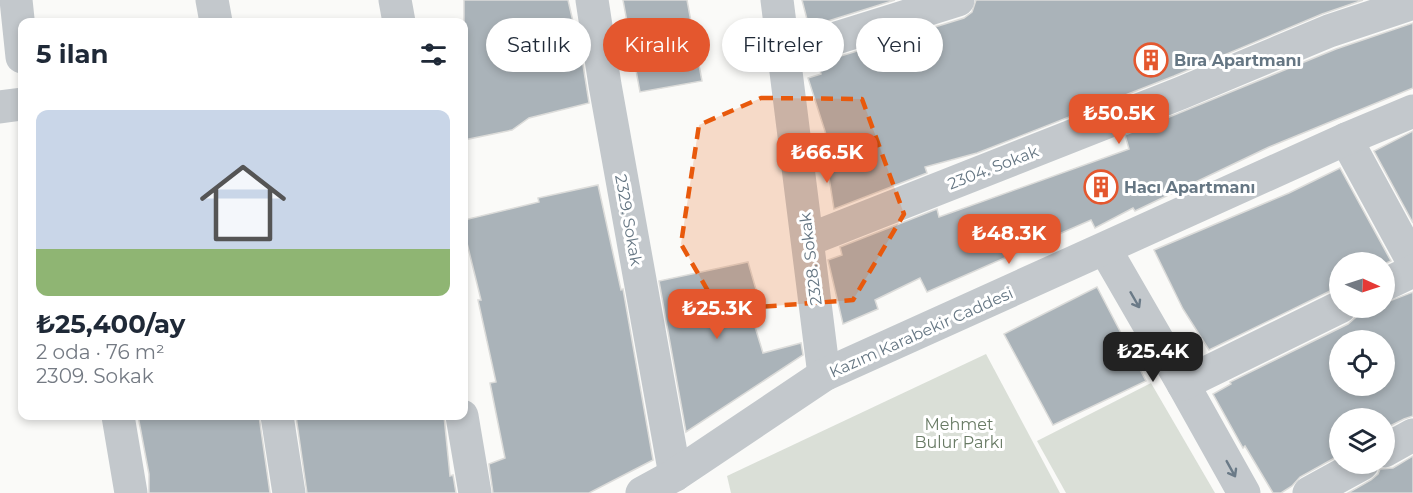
<!DOCTYPE html>
<html lang="tr">
<head>
<meta charset="utf-8">
<style>
	body { margin:0; font-family:Montserrat,sans-serif; background:#f6f6f7; color:#1f2937; height:100vh; display:flex; flex-direction:column; font-size:22px; white-space:nowrap }
	* { box-sizing:border-box; margin:0 }
	p { font-size:20px; color:#747a83 }
	.icon { flex:none; width:33px; height:33px; fill:none; stroke:currentColor; stroke-width:2; stroke-linecap:round; stroke-linejoin:round }
	.map { position:relative; flex:1; overflow:hidden }
	.details { position:absolute; left:18px; top:18px; width:450px; height:402px; display:flex; flex-direction:column; background:#fff; border-radius:12px; box-shadow:0 3px 9px #0003 }
	.details>* { flex:none }
	.banner { position:absolute; left:486px; top:18px; width:570px; height:54px; display:flex; gap:12px }
	.needle { width:39px; rotate:93deg }
	.controls { position:absolute; left:1329px; top:252px; display:grid; gap:12px }
	.controls a { display:grid; place-items:center; width:66px; height:66px; border-radius:50%; background:#fff; box-shadow:0 3px 9px #0003; font-size:30px }
	.price { position:absolute; translate:-50% -51px; padding:0 14px; border-radius:12px; background:#e4572e; color:#fff; font-size:20px; line-height:39px; filter:drop-shadow(0 2px 3px #0008) }
	.price::after { content:''; position:absolute; left:50%; top:36px; width:18px; height:14px; margin-left:-9px; background:inherit; clip-path:polygon(0 0,100% 0,50% 100%) }
	.price.current { background:#222; color:#fff }
	ul { padding:0; list-style:none }
	li { display:grid; align-content:center; gap:12px; height:318px; padding:0 18px }
	li+li { border-top:2px solid #e0e1e3 }
	li span { display:grid; place-items:center; height:186px; border-radius:12px; color:#555 }
	li>.icon { margin-inline-start:auto }
	span .icon { width:108px; height:108px; fill:#fffc; stroke-width:1 }
	li b { font-size:26px }
	h2 { display:flex; justify-content:space-between; align-items:center; height:72px; padding:0 18px; font-size:26px }
	.tag { padding:0 21px; border-radius:27px; background:#fff; box-shadow:0 3px 9px #0003; font-size:21px; line-height:54px }
	.tag.current { background:#e4572e; color:#fff }
	.map>svg:first-child { display:block }
</style>
</head>
<body>
<div class="map">
<svg width="1413" height="493" viewBox="0 0 1413 493">
	<rect width="100%" height="100%" fill="#fafaf8"/>
	<g fill="#dadfd7">
		<polygon points="986,354 1060,493 731,493 727,476"/>
		<polygon points="1151,383 1215,493 1066,493 1037,441"/>
	</g>
	<g fill="#aab3b9" stroke="#dcdcda" stroke-width="1.5" fill-rule="evenodd">
		<polygon points="464,0 568,0 583,65 589,103 529,118 512,130 464,140"/>
		<polygon points="623,0 687,0 702,81 640,92"/>
		<polygon points="802,0 895,0 809,27"/>
		<polygon points="976,0 1363,0 1322,14 1174,76 977,153 925,167 927,173 834,209 825,152 831,150 808,78 821,74 818,63 964,18 972,12"/>
		<polygon points="1413,23 1413,88 1269,147 1135,211 1133,208 1095,228 1091,220 927,292 920,278 875,300 878,309 843,324 828,260 842,255 840,247 937,209 939,217 1129,149 1125,135 1336,49"/>
		<polygon points="1413,131 1413,223 1374,151"/>
		<polygon points="1340,168 1391,261 1384,264 1340,262 1340,289 1332,290 1209,350 1183,309 1154,250 1289,193"/>
		<polygon points="598,185 621,290 623,289 653,460 589,493 493,493 489,464 505,458 490,383 496,382 478,300 481,300 464,231 464,220 539,202 538,198"/>
		<polygon points="748,262 757,293 746,297 763,353 801,343 803,355 686,432 659,281"/>
		<polygon points="1097,287 1146,381 1053,425 1004,334"/>
		<path d="M1413 292V416L1404 419 1384 429V418H1340V455L1300 477 1292 486 1281 493H1273L1245 446 1243 448 1213 394 1231 384 1230 382 1348 324 1356 317 1359 308H1384V303ZM1340 340H1384V386H1340Z"/>
		<polygon points="138,416 259,416 270,493 149,493 149,474"/>
		<polygon points="296,416 444,416 450,476 453,475 456,493 307,493"/>
		<polygon points="1413,456 1413,493 1348,493 1371,480 1378,474 1380,469 1393,468"/>
	</g>
	<g fill="none" stroke-linecap="round" stroke-linejoin="round">
		<g stroke="#c3c8cc" stroke-width="33">
			<polyline points="16,0 22,57"/>
			<polyline points="212,0 216,22"/>
			<polyline points="395,0 399,22"/>
			<polyline points="592,0 605,85 675,475"/>
			<polyline points="777,0 824,375"/>
			<polyline points="785,54 958,0"/>
			<polyline points="0,107 22,104"/>
			<polyline points="1346,139 1413,262"/>
			<polyline points="808,240 1181,93 1329,31 1413,3"/>
			<polyline points="1105,249 1183,384 1244,493"/>
			<polyline points="1384,285 1413,271"/>
			<polyline points="1183,384 1340,307"/>
			<polyline points="118,416 131,493"/>
			<polyline points="277,416 289,493"/>
			<polyline points="462,416 475,493"/>
			<polyline points="1384,451 1413,435"/>
			<polyline points="642,493 675,475 824,375 1346,139 1413,111"/>
			<polyline points="1309,493 1362,464"/>
		</g>
	</g>
	<defs><path id="oneway-shaft" d="M-6 0H5M1.5-3L5.5 0L1.5 3" fill="none" stroke-width="1.6" stroke-linecap="round" stroke-linejoin="round" transform="scale(1.5)"/></defs>
	<g stroke="#6a7a87">
		<use href="#oneway-shaft" transform="translate(1135 300) rotate(60)"/>
		<use href="#oneway-shaft" transform="translate(1231 469) rotate(61)"/>
	</g>
	<path fill="#e8590c" fill-opacity="0.2" stroke="#e8590c" stroke-width="4.5" stroke-dasharray="12 8" stroke-linejoin="round" d="M761 98 862 99 904 214 853 300 719 310 681 244 699 125Z"/>
	<defs>
		<g id="building-ring" transform="scale(1.725)"><circle r="9.5" fill="#fff" stroke="#e4572e" stroke-width="1.5"/><path d="M-4-6H4V6H1V3H-1V6H-4ZM-2.5-4.3h1.7v1.8h-1.7ZM.8-4.3h1.7v1.8H.8ZM-2.5-1h1.7V.8h-1.7ZM.8-1h1.7V.8H.8Z" fill="#e4572e"/></g>
	</defs>
	<g fill-rule="evenodd">
		<use href="#building-ring" x="1151" y="60"/>
		<use href="#building-ring" x="1101" y="187"/>
	</g>
	<g text-anchor="middle" stroke-width="6" stroke-linejoin="round" paint-order="stroke">
		<g font-size="16" font-weight="bold" fill="#657683" stroke="#fff" text-anchor="start">
			<text x="1174" y="66">Bıra Apartmanı</text>
			<text x="1124" y="193">Hacı Apartmanı</text>
		</g>
		<g font-size="16" fill="#657683" stroke="#fff">
			<text transform="translate(993 167) rotate(-21)" y="6">2304. Sokak</text>
			<text transform="translate(629 220) rotate(80)" y="6">2329. Sokak</text>
			<text transform="translate(810 259) rotate(-97)" y="6">2328. Sokak</text>
			<text transform="translate(921 332) rotate(-24)" y="6">Kazım Karabekir Caddesi</text>
		</g>
		<g font-size="16" fill="#687a64" stroke="#fff">
			<text x="959" y="430">Mehmet<tspan x="959" dy="18">Bulur Parkı</tspan></text>
		</g>
	</g>
</svg>
<div class="controls">
<a><svg class="needle" viewBox="-14 -14 28 28"><path d="M0-13l5 13h-10z" fill="#e53935"/><path d="M0 13l5-13h-10z" fill="#747a83"/></svg></a>
<a><svg class="icon" aria-label="locate" viewBox="0 0 24 24"><circle cx="12" cy="12" r="6"/><path d="M12 2v4M12 18v4M2 12h4M18 12h4"/></svg></a>
<a><svg class="icon" aria-label="layers" viewBox="0 0 24 24"><path d="M12 4l9 5-9 5-9-5zM3 14l9 5 9-5"/></svg></a>
</div>
<b class="price" style="left:1119px;top:145px">₺50.5K</b>
<b class="price" style="left:827px;top:184px">₺66.5K</b>
<b class="price" style="left:1009px;top:265px">₺48.3K</b>
<b class="price" style="left:717px;top:340px">₺25.3K</b>
<b class="price current" style="left:1153px;top:383px">₺25.4K</b>
<div class="banner">
<a class="tag">Satılık</a>
<a class="tag current">Kiralık</a>
<a class="tag">Filtreler</a>
<a class="tag">Yeni</a>
</div>
<section class="details">
<h2>5 ilan<svg class="icon" aria-label="filters" viewBox="0 0 24 24"><path d="M4 7h16M4 17h16"/><circle cx="9" cy="7" r="2"/><circle cx="15" cy="17" r="2"/></svg></h2>
<ul>
<li><span style="background:linear-gradient(#c9d6e8 75%,#8fb573 0)"><svg class="icon" aria-label="home" viewBox="0 0 24 24"><path d="M3 11l9-7 9 7M6 9v11h12V9"/></svg></span><div><b>₺25,400/ay</b><p>2 oda · 76 m²</p><p>2309. Sokak</p></div></li>
</ul>
</section>
</div>
</body>
</html>
